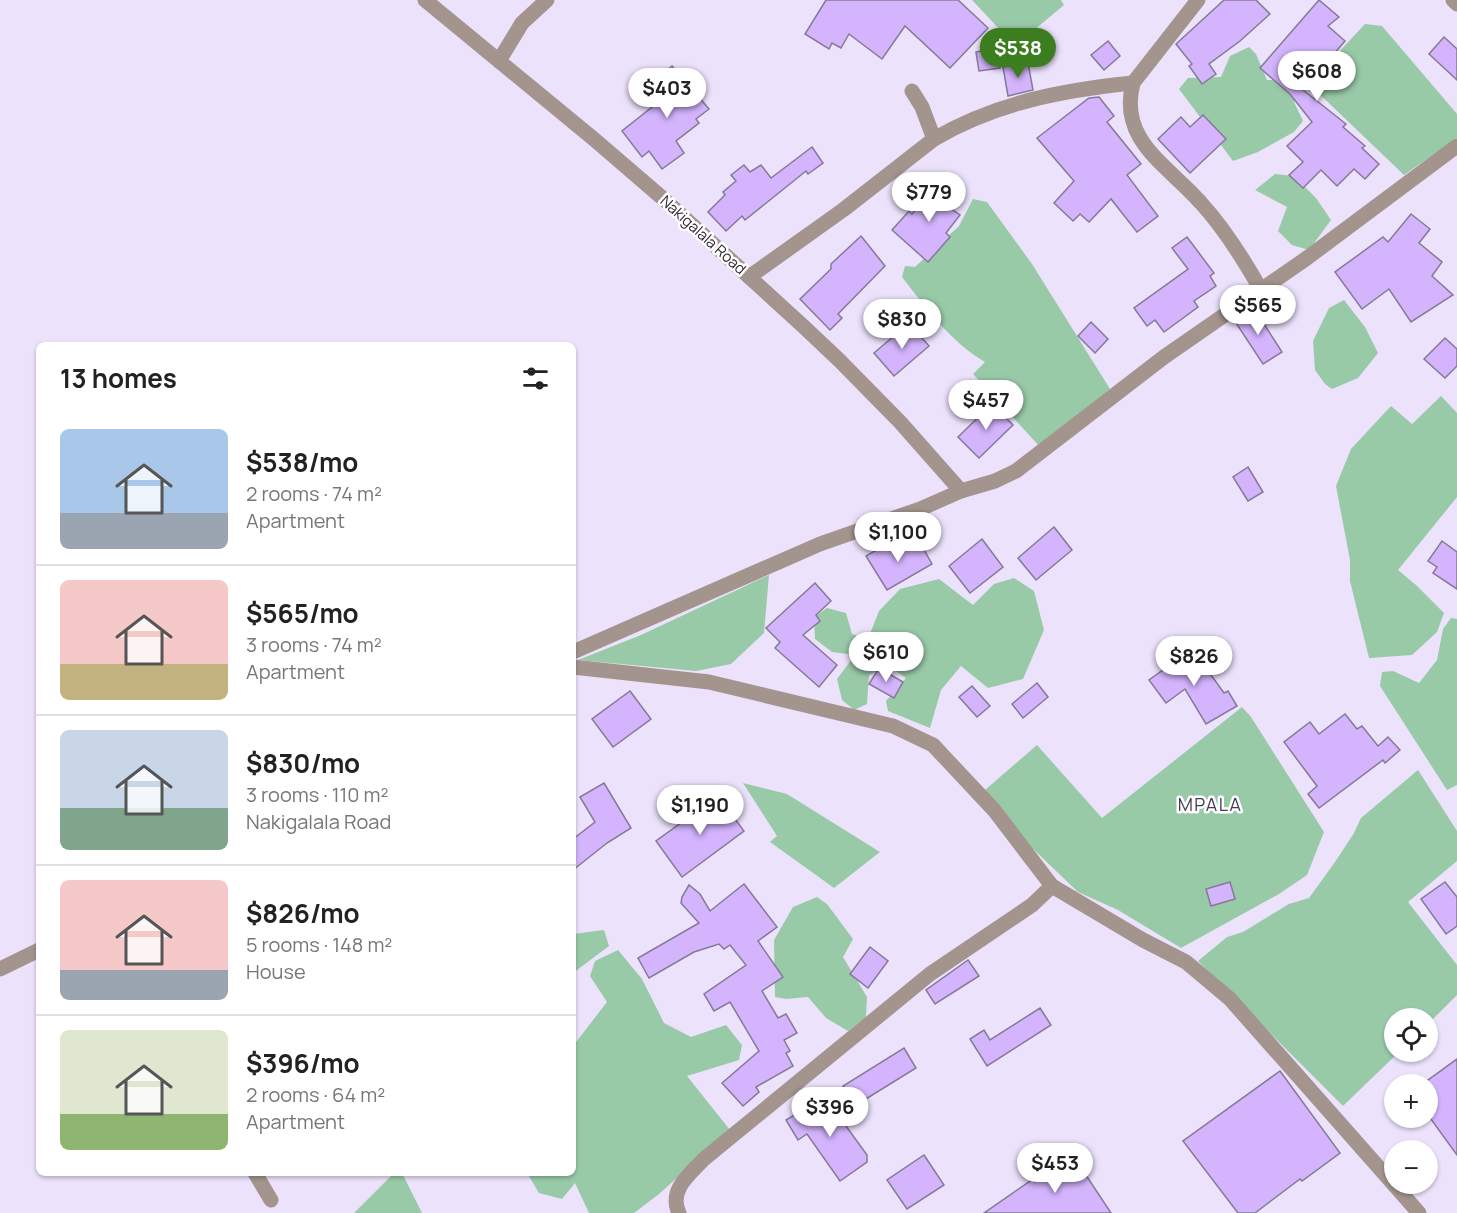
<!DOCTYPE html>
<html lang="en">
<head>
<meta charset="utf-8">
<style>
	body { margin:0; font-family:Manrope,sans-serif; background:#f2f2f2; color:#222; height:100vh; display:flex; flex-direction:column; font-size:22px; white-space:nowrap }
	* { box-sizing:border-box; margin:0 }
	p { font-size:20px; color:#767676 }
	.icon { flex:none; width:33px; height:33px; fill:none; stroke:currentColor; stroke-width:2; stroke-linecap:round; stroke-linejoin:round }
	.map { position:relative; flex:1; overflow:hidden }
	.details { position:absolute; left:36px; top:342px; width:540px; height:834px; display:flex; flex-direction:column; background:#fff; border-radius:9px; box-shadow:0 2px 4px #0004 }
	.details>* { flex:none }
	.controls { position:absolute; left:1384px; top:1008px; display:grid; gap:12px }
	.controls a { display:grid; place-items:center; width:54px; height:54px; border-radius:50%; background:#fff; box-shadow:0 2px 4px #0004; font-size:30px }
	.price { position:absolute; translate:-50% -51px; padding:0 14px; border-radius:21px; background:#fff; color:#222; font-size:20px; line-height:39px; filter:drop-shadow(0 2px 3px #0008) }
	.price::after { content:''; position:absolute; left:50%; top:36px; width:18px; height:14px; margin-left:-9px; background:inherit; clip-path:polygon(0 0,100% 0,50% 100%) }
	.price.selected { background:#3c7e1f; color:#fff }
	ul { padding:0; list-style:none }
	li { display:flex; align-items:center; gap:18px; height:150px; padding:0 24px }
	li+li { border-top:2px solid #e0e0e0 }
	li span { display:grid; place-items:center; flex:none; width:168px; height:120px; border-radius:9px; color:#555 }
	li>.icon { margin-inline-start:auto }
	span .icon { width:72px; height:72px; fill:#fffc; stroke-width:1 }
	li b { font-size:26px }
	h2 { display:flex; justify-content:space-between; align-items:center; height:72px; padding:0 24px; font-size:26px }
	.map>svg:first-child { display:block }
</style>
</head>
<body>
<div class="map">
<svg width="1457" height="1213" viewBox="0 0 1457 1213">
	<rect width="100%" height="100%" fill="#ece2fc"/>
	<g fill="#99caa8">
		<polygon points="972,0 1061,0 1064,5 1028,35 1002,32"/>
		<polygon points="1365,24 1382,26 1457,114 1457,138 1404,175 1309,84"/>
		<polygon points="1249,47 1256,54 1267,80 1300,81 1306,88 1294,102 1303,121 1294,132 1258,152 1233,161 1179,89 1188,78 1221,77 1230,56"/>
		<polygon points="1275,174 1294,176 1316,198 1331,220 1309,250 1292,245 1278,231 1287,207 1255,190"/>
		<path d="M973 199 987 202 1032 264 1110 389 1040 447 973 374 985 362C951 342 926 308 902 277L905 266 915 267 959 226Z"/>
		<polygon points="1344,300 1365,327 1378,353 1358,378 1332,389 1325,384 1315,370 1313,341 1329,308"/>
		<polygon points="1441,396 1457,413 1457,497 1398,570 1416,585 1444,613 1437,632 1412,655 1369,658 1350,581 1350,560 1336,486 1351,449 1391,406 1412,424"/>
		<polygon points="769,575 764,633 731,664 696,671 578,660 641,635"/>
		<polygon points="1014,578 1034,591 1044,630 1023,679 988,688 961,666 941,690 930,728 888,711 886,701 906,678 888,666 869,675 867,704 854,710 842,700 837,679 855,655 832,652 815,639 814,617 827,608 846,613 852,634 868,639 879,611 900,589 939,579 973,605 994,584"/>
		<polygon points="1451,618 1457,619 1457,785 1447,790 1380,686 1382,672 1393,671 1419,683 1437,660 1443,629"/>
		<polygon points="1242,707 1251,717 1324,832 1307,875 1279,894 1181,948 1118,910 1078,892 1028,844 985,790 1037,745 1102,818"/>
		<polygon points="1418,770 1457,831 1457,861 1408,902 1457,965 1457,995 1428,1024 1428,1018 1395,1018 1395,1052 1399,1052 1343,1106 1198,961 1227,937 1243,932 1289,904 1309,898 1335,862 1354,833 1361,818"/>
		<polygon points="743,783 787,794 880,852 834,888 770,842 777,836"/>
		<polygon points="817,897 827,904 853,939 843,957 867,997 866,1017 848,1031 826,1018 808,997 786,999 775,997 774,940 793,907"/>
		<polygon points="604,930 609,946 573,973 573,934"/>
		<polygon points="618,950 642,979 664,1023 691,1037 726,1025 742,1045 739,1060 687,1076 730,1130 659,1194 634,1213 589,1213 575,1183 562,1199 539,1193 527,1173 573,1173 573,1046 607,1002 590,976 595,961"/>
		<polygon points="394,1173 402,1173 422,1213 354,1213"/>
	</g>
	<g fill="#d3b4fd" stroke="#857a96" stroke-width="1.5">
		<polygon points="826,0 958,0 988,28 950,68 905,26 882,59 849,34 841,48 832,43 829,49 805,34"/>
		<polygon points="1224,0 1256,0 1270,14 1240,41 1209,64 1216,74 1202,84 1189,66 1192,64 1176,44"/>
		<polygon points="1319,0 1339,17 1328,26 1345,41 1303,90 1346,124 1343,127 1365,146 1362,148 1379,164 1365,179 1354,169 1337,186 1321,170 1303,188 1289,175 1303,162 1287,146 1312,122 1290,94 1260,68"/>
		<polygon points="1444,37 1457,49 1457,80 1429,54"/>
		<polygon points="1108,41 1120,56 1104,70 1091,55"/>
		<polygon points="996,48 1000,68 979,71 976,52"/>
		<polygon points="1028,63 1033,90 1008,96 1003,67"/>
		<polygon points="672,66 709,109 696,119 699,123 676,141 684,153 662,169 649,151 642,157 622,131 661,100 649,85"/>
		<polygon points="1099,97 1114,116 1107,122 1141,164 1127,175 1158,216 1137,232 1111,199 1089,222 1080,214 1073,221 1054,203 1074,181 1037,138 1089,98"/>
		<polygon points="1203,115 1226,139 1190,173 1158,139 1181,117 1190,127"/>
		<polygon points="812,147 823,163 808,174 806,171 745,220 742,216 726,231 708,212 725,195 723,192 736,181 731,175 744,165 750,172 761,165 771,178"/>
		<polygon points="941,180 955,193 944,204 960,215 946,233 950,237 928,262 892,230 909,211 912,214"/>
		<polygon points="1411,214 1430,229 1419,243 1442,262 1432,276 1453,295 1411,322 1389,289 1362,309 1335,272 1383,237 1388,242"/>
		<polygon points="861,236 885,266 838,314 842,318 830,330 800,299 831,269 831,264"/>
		<polygon points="1187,237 1214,273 1210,276 1216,286 1194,301 1198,307 1164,332 1155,320 1147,326 1134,308 1188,269 1172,248"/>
		<polygon points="1253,307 1282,352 1263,364 1234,320"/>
		<polygon points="1091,322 1108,339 1095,353 1078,336"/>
		<polygon points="909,323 929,346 894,376 874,353"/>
		<polygon points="1445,338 1457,349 1457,366 1445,378 1424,359"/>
		<polygon points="992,404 1013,425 979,458 958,437"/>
		<polygon points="1248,467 1263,492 1248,501 1233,477"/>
		<polygon points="1054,527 1072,550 1036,580 1018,558"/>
		<polygon points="982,539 1003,567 970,593 949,566"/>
		<polygon points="892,541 899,553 919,541 932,564 887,590 866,556"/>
		<polygon points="1442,541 1457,552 1457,589 1433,573 1437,567 1428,561"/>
		<polygon points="815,583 831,601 816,615 820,621 803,635 837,665 819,687 775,648 780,642 766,628"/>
		<polygon points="1187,653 1190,658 1196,654 1224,693 1228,691 1237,706 1206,724 1185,689 1166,703 1149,680"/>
		<polygon points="879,668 903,682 894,698 869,684"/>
		<polygon points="1037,683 1048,697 1023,718 1012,704"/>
		<polygon points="972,686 990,706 977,717 959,697"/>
		<polygon points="630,691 651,719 613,747 592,719"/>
		<polygon points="1345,714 1357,729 1362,726 1378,746 1388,737 1400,750 1385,763 1383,760 1319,808 1308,794 1317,786 1284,742 1310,722 1319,734"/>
		<polygon points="604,783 631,828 607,843 573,870 573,839 595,822 580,797"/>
		<polygon points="718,796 744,831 682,877 656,841"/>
		<polygon points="1230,882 1235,899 1211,906 1206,889"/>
		<polygon points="1445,882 1457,897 1457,926 1446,934 1421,899"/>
		<polygon points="744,884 777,927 758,941 783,977 762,991 778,1018 786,1014 797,1033 784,1040 790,1051 786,1053 793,1066 756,1087 759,1092 743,1106 722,1083 759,1051 730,1002 714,1011 704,994 746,965 730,945 724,949 719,944 694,952 649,978 638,958 699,923 681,903 682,897 689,885 700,894 710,911"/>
		<polygon points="870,947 888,961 868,988 850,974"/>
		<polygon points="968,960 979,976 935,1004 926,990"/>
		<polygon points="1040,1008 1051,1025 987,1066 970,1039 984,1030 990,1040"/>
		<polygon points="904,1048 916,1068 861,1102 843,1086"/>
		<polygon points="1457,1059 1457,1155 1428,1115 1428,1104 1436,1098 1428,1088 1428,1084 1424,1083"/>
		<polygon points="1280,1071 1340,1153 1302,1181 1300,1179 1255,1213 1238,1213 1183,1141"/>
		<polygon points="825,1097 867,1155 867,1162 840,1181 807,1134 798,1140 786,1120"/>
		<polygon points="924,1155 944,1185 907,1209 887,1180"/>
		<polygon points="1074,1157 1111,1213 984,1213 1033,1179 1035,1182"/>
	</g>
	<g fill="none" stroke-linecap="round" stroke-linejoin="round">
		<g stroke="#a3948d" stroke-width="15">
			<polyline points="425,0 595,140 667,202 803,326 839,360 900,422 961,491"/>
			<path d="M1198 0 1133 83C1118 141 1168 165 1201 203 1225 229 1244 260 1261 290"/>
			<polyline points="1453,0 1457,4"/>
			<polyline points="499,61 522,23 547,0"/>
			<path d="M912 91 922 107 934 139C995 103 1063 90 1133 83"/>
			<polyline points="749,277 843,210 934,139"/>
			<polyline points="573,652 820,544 920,509 961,491 995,481 1016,471 1164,357 1307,258 1457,146"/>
			<polyline points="573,667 709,682 893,726 933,745 994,810 1052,886 1143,940 1186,962 1230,999 1419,1213"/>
			<polyline points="0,969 39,950"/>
			<polyline points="255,1173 271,1200"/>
			<path d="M679 1213C668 1190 690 1174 704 1159L930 974 1032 905 1052 886"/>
		</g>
	</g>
	<g text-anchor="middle" stroke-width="5" stroke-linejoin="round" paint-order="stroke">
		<g font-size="15" fill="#2c2733" stroke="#fff">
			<text transform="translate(703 235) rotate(42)" y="5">Nakigalala Road</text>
		</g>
		<g font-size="18" letter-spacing="1.5" fill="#443953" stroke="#fff">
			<text x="1210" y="811">MPALA</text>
		</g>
	</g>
</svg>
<div class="controls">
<a><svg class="icon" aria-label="locate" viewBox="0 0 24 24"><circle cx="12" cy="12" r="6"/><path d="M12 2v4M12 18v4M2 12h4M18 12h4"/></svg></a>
<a>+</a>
<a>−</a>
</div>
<b class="price selected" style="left:1018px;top:79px">$538</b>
<b class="price" style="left:1317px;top:102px">$608</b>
<b class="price" style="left:667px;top:119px">$403</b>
<b class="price" style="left:929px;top:223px">$779</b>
<b class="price" style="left:1258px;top:336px">$565</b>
<b class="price" style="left:902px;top:350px">$830</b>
<b class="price" style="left:986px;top:431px">$457</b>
<b class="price" style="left:898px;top:563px">$1,100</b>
<b class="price" style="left:886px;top:683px">$610</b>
<b class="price" style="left:1194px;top:687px">$826</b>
<b class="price" style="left:700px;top:836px">$1,190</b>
<b class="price" style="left:830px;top:1138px">$396</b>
<b class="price" style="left:1055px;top:1194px">$453</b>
<section class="details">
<h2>13 homes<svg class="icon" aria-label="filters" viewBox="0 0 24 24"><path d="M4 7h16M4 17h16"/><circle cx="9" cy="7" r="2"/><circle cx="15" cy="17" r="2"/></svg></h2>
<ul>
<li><span style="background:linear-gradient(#a9c7e8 70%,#9aa5b1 0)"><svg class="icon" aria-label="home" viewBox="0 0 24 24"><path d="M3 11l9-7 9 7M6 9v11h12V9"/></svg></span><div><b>$538/mo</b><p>2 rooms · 74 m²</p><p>Apartment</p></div></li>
<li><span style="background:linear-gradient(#f6c9c9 70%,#c2b280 0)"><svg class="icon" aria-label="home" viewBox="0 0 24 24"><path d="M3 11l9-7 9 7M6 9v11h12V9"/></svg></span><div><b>$565/mo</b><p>3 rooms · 74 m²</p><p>Apartment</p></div></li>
<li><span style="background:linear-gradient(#c9d6e8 65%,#7fa58c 0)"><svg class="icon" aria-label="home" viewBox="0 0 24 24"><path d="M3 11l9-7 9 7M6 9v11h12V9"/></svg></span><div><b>$830/mo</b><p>3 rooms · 110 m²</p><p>Nakigalala Road</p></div></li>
<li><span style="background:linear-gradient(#f6c9c9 75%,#9aa5b1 0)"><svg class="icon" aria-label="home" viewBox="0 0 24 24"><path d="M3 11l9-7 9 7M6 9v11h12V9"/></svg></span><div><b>$826/mo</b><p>5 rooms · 148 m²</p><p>House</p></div></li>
<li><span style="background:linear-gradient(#dfe7d0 70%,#8fb573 0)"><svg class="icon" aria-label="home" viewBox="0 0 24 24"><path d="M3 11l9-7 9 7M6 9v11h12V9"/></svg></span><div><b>$396/mo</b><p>2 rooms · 64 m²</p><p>Apartment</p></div></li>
</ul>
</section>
</div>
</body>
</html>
